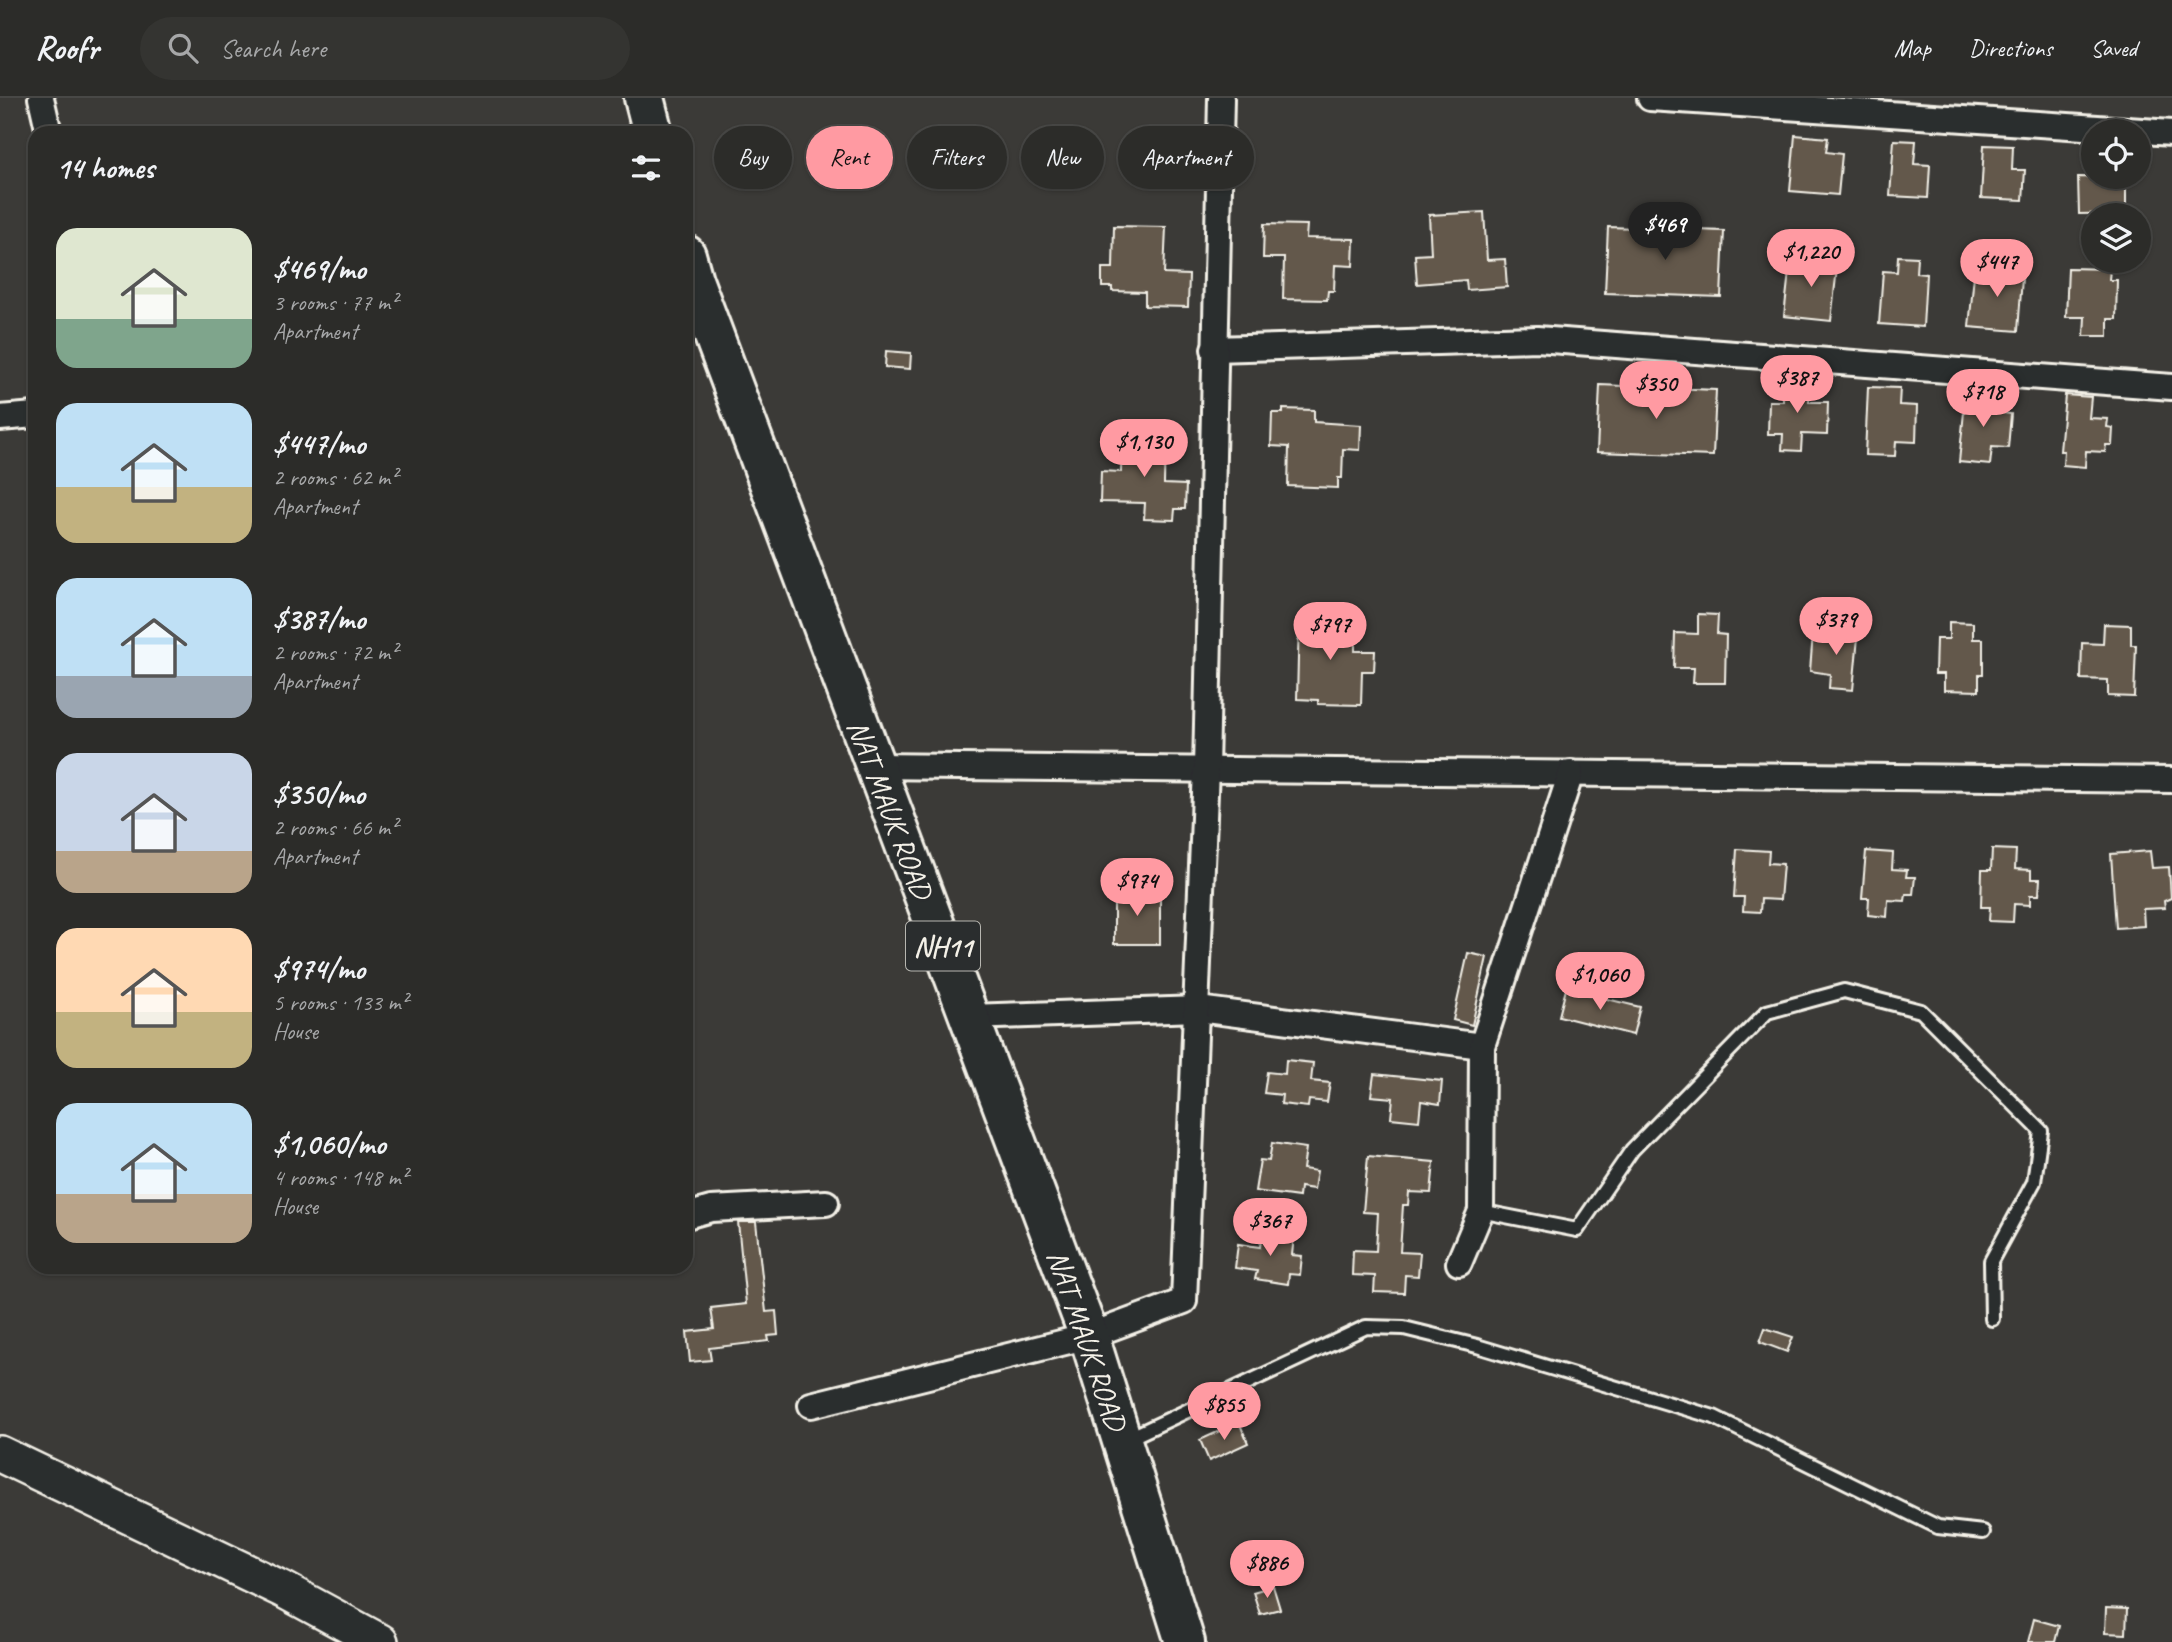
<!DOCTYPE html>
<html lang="en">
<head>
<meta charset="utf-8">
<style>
	body { margin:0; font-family:Caveat,sans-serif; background:#343431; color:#f1f3f6; height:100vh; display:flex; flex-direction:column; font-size:26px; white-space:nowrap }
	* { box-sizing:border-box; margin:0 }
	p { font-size:23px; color:#a6a7a8 }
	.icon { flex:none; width:38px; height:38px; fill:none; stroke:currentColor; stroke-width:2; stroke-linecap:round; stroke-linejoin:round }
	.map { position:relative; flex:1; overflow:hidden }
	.details { position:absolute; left:28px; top:28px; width:665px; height:1148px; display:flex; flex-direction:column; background:#2c2c29; border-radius:21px; box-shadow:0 2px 5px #0004,0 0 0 2px #484846 }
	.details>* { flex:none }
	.banner { position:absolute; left:714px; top:28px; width:665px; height:63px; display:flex; gap:14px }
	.fabs { position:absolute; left:2081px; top:21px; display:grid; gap:14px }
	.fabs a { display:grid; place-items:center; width:70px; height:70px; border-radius:50%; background:#2c2c29; box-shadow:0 2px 5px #0004,0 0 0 2px #484846; font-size:35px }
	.price { position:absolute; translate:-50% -60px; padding:0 16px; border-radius:24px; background:#ff9aa2; color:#111; font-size:23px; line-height:46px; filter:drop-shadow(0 2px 4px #0008) }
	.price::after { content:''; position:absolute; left:50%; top:42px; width:21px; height:16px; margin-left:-10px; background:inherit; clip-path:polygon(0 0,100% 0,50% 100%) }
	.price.active { background:#222; color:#fff }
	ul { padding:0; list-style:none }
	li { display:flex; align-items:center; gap:21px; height:175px; padding:0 28px }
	li span { display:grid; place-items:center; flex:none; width:196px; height:140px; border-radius:21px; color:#555 }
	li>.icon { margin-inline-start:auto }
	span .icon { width:84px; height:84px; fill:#fffc; stroke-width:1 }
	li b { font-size:30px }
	h2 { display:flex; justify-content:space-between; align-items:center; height:84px; padding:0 28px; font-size:30px }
	.tag { padding:0 24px; border-radius:32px; background:#2c2c29; box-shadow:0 2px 5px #0004,0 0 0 2px #484846; font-size:24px; line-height:63px }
	.tag.active { background:#ff9aa2; color:#111 }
	header { display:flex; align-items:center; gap:42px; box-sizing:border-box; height:98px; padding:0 35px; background:#2c2c29; border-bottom:2px solid #484846 }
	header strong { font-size:33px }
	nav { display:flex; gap:38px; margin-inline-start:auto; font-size:24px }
	.search { width:490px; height:63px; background:#343431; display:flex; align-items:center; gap:18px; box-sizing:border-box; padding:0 24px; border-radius:38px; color:#a6a7a8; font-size:26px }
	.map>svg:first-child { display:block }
</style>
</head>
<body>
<header>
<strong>Roofr</strong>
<div class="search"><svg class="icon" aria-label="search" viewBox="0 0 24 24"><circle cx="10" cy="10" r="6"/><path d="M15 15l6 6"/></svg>Search here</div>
<nav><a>Map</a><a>Directions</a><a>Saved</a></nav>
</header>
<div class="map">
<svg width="2172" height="1544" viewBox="0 0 2172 1544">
	<rect width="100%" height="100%" fill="#3b3a37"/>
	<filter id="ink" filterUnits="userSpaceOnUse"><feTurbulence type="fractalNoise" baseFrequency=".0143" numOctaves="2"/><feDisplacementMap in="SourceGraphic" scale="14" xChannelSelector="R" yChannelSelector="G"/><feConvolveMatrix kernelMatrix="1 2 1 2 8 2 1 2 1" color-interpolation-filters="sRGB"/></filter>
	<g filter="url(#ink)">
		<g fill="#64594b" stroke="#f4f1e8" stroke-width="2">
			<polygon points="1795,37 1828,40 1826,54 1842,56 1838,97 1790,93"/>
			<polygon points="1894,42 1916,43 1914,66 1930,67 1928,100 1890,98"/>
			<polygon points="1984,47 2013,48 2012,72 2025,72 2023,102 1981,100"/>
			<polygon points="2078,79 2126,80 2126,115 2079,116"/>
			<polygon points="1484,114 1487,162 1505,161 1507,189 1467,192 1466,182 1417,186 1415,157 1431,156 1429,117"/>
			<polygon points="1264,126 1307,127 1306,140 1354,141 1353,168 1335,167 1334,193 1328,193 1327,202 1283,201 1284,160 1263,160"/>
			<polygon points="1114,128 1166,129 1164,176 1189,177 1188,209 1145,208 1145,194 1112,193 1112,189 1102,189 1102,170 1113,170"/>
			<polygon points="1608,129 1724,133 1721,199 1605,195"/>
			<polygon points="1814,154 1830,156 1829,169 1837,170 1831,223 1784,218 1790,165 1812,167"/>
			<polygon points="1898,158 1917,159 1916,175 1926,176 1923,229 1879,226 1883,173 1897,174"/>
			<polygon points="1996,160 2016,162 2015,180 2022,180 2018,233 1969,229 1974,177 1995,178"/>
			<polygon points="2068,170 2110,171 2109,182 2117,182 2116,221 2108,221 2108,238 2084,238 2085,219 2066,219"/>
			<polygon points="886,253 911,255 910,271 885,269"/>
			<polygon points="1783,282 1810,283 1809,304 1828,304 1827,337 1802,336 1801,353 1782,352 1783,336 1768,336 1769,303 1783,303"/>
			<polygon points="1600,287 1716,292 1713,358 1597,354"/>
			<polygon points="1868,289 1900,290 1899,307 1917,308 1916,344 1896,343 1895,358 1865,357"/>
			<polygon points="1966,294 1997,297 1995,314 2011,316 2008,350 1992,349 1990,367 1959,364"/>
			<polygon points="2065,297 2091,299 2089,320 2108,321 2107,329 2113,330 2112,347 2106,347 2105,354 2086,353 2085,369 2063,367 2064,353 2060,353"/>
			<polygon points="1283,311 1314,312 1314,324 1361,327 1360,352 1343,351 1342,380 1338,380 1338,390 1288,388 1289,349 1271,348 1272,315 1283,315"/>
			<polygon points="1122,338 1165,339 1164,386 1186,387 1185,411 1175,411 1174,422 1144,421 1145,405 1100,404 1101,373 1121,374"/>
			<polygon points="1698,516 1718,517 1717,536 1726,537 1725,585 1693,585 1694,570 1674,570 1675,535 1698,536"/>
			<polygon points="1299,518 1349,519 1348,531 1355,532 1355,553 1375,553 1374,573 1362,573 1361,607 1318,606 1318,602 1297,601"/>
			<polygon points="1949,524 1973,525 1973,541 1983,541 1983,576 1979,576 1979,593 1944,592 1944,576 1935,576 1936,541 1949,541"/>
			<polygon points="2104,526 2131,527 2131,547 2136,547 2134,599 2108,598 2108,582 2081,581 2082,545 2103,546"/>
			<polygon points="1832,528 1851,530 1851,538 1858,539 1853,592 1829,590 1830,576 1810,573 1813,535 1831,537"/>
			<polygon points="1737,751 1769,753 1768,765 1783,766 1780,802 1761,801 1760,814 1743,813 1744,799 1734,799"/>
			<polygon points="1992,751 2016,752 2015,771 2031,772 2031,781 2040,781 2039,797 2030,797 2030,807 2014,806 2013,824 1989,823 1990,809 1981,809 1982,772 1991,772"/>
			<polygon points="1866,753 1893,755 1892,771 1907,772 1906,779 1915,779 1913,796 1906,796 1905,803 1888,802 1887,819 1868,817 1869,800 1862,800"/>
			<polygon points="2150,753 2152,770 2169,769 2171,800 2164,803 2165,810 2143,811 2144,828 2116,830 2111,756"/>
			<rect x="1114" y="795" width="46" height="51"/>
			<polygon points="1468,855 1487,859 1472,927 1453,922"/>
			<polygon points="1566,891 1640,909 1633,937 1559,918"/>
			<polygon points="1286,962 1313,965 1311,983 1330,985 1327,1004 1309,1002 1308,1009 1281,1006 1282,997 1264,995 1267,974 1285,976"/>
			<polygon points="1374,976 1442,983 1440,1006 1421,1003 1419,1023 1391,1020 1393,1000 1371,998"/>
			<polygon points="1272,1045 1306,1050 1303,1071 1317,1073 1314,1091 1300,1089 1299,1099 1255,1093 1260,1062 1269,1063"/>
			<polygon points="1368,1058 1434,1064 1431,1095 1409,1094 1408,1107 1403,1107 1400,1154 1420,1155 1418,1178 1405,1177 1404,1195 1374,1194 1375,1178 1352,1177 1353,1152 1376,1153 1378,1115 1363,1114"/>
			<polygon points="738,1124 756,1124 766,1214 776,1213 778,1237 768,1238 769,1243 709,1250 711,1262 690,1264 687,1234 714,1231 711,1210 746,1206"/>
			<polygon points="1262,1134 1294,1138 1292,1157 1302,1158 1300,1177 1289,1176 1288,1186 1255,1181 1257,1173 1235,1170 1238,1146 1260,1149"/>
			<polygon points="1765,1230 1793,1239 1787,1254 1760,1244"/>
			<polygon points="1239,1324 1248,1345 1209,1363 1200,1342"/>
			<polygon points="1273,1488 1280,1511 1260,1516 1253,1494"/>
			<polygon points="2106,1510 2127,1511 2126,1536 2105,1535"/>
			<polygon points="2034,1521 2059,1528 2055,1544 2028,1544"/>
		</g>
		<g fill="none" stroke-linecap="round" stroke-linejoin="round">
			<g stroke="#f4f1e8" stroke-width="18">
				<g id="lane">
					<polyline points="1485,1114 1577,1132 1632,1052 1767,914 1844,893 1921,913 2041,1033 2034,1084 1991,1163 1992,1221"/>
					<polyline points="1125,1342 1366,1229 1404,1230 1477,1248 1714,1319 1938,1429 1983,1434"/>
				</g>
			</g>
			<g stroke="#f4f1e8" stroke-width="30">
				<g id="street">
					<polyline points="41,0 49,35"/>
					<polyline points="1650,0 2172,35"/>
					<polyline points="1214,251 1537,241 2172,289"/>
					<polyline points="0,320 35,317"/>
					<polyline points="873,668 2172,682"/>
					<polyline points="970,919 1198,911 1482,948"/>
					<polyline points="686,1118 711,1111 826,1105"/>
					<polyline points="1459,1165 1481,1113 1482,948 1571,675"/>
					<polyline points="811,1307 1089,1238 1184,1203 1206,671 1221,0"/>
				</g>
			</g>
			<g stroke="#f4f1e8" stroke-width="40">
				<polyline id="secondary" points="0,1356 284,1492 380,1544"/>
			</g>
			<g stroke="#f4f1e8" stroke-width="44">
				<g id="highway">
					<polyline points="644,0 653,35"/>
					<polyline points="686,157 693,182 1089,1238 1185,1544"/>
				</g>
			</g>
			<use href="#lane" stroke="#2a2d2e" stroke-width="12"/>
			<use href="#street" stroke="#2a2d2e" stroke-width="24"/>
			<use href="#secondary" stroke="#2a2d2e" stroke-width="35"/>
			<use href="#highway" stroke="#2a2d2e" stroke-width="38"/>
		</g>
	</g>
	<g text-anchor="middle" stroke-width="5" stroke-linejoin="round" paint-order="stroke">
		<rect fill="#2a2d2e" stroke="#b7b6b0" stroke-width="2" x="906" y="823.5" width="74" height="49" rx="5"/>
		<g font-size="28" font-weight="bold" fill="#f4f1e8">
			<text x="943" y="858">NH11</text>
		</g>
		<g font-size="30" fill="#f4f1e8" stroke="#2a2d2e">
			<text transform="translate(890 711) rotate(69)" y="10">NAT MAUK ROAD</text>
			<text transform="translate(1087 1242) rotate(71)" y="10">NAT MAUK ROAD</text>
		</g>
	</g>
</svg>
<div class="fabs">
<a><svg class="icon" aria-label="locate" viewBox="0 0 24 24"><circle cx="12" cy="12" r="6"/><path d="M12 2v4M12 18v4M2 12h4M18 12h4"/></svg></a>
<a><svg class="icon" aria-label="layers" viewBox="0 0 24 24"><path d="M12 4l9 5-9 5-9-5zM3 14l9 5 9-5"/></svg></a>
</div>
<b class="price active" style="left:1665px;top:164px">$469</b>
<b class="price" style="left:1811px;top:191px">$1,220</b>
<b class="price" style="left:1997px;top:201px">$447</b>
<b class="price" style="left:1797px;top:317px">$387</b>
<b class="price" style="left:1656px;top:323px">$350</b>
<b class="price" style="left:1983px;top:331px">$718</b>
<b class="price" style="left:1144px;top:381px">$1,130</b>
<b class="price" style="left:1836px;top:559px">$379</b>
<b class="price" style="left:1330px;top:564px">$797</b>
<b class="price" style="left:1137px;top:820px">$974</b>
<b class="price" style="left:1600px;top:914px">$1,060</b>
<b class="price" style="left:1270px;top:1160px">$367</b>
<b class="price" style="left:1224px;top:1344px">$855</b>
<b class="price" style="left:1267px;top:1502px">$886</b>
<div class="banner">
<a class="tag">Buy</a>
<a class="tag active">Rent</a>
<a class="tag">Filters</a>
<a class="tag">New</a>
<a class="tag">Apartment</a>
</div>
<section class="details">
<h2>14 homes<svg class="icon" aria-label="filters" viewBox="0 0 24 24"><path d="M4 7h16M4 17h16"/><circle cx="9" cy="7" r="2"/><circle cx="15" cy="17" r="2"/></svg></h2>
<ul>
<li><span style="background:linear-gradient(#dfe7d0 65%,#7fa58c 0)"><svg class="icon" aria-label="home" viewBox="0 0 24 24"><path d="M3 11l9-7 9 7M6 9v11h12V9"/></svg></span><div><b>$469/mo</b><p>3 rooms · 77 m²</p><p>Apartment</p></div></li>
<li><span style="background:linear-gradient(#bfe0f5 60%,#c2b280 0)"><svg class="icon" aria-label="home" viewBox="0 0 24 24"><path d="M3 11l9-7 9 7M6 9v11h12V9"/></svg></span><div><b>$447/mo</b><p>2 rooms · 62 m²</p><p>Apartment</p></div></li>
<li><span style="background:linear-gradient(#bfe0f5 70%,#9aa5b1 0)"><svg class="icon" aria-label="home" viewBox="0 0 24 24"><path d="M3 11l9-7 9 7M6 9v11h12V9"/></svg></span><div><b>$387/mo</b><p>2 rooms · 72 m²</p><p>Apartment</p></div></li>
<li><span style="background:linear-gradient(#c9d6e8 70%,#b9a48a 0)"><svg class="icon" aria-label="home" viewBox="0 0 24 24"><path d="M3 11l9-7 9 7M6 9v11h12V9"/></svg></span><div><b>$350/mo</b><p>2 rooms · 66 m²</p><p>Apartment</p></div></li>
<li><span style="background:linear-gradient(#ffd9b3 60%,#c2b280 0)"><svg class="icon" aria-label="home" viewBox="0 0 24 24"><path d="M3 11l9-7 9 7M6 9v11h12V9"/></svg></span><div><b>$974/mo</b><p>5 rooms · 133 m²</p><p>House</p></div></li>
<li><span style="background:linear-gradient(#bfe0f5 65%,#b9a48a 0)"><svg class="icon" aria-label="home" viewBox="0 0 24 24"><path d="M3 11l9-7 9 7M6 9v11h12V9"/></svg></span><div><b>$1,060/mo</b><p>4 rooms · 148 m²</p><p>House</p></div></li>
</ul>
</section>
</div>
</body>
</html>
